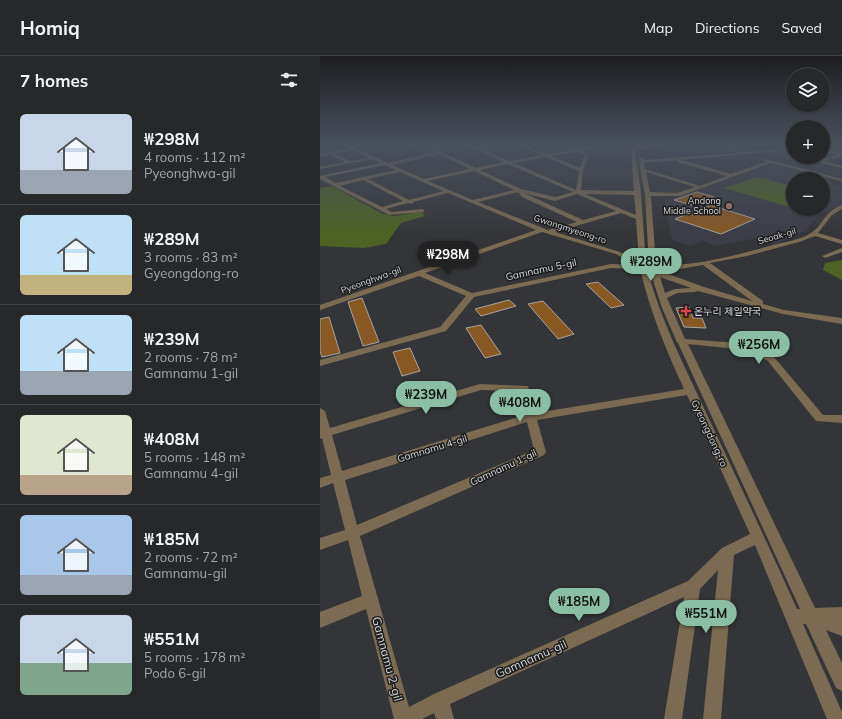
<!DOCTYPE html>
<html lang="en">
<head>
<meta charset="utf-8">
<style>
	body { margin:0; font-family:Mulish,"Noto Sans KR",sans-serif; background:#333436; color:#f1f3f6; height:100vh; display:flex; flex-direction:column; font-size:15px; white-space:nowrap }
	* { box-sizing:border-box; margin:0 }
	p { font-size:13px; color:#a4a6a8 }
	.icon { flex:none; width:22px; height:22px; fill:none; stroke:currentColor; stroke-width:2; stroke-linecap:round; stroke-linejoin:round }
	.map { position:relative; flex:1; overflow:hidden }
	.side { display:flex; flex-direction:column; background:#27282a; width:320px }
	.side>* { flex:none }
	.buttons { position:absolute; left:466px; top:12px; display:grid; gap:8px }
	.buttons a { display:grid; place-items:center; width:44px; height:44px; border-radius:50%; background:#27282a; box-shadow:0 1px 3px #0004,0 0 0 1px #434447; font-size:20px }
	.price { position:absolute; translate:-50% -34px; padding:0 9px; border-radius:14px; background:#8abfa5; color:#111; font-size:13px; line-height:26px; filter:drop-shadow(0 1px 2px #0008) }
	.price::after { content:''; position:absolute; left:50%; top:24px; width:12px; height:9px; margin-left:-6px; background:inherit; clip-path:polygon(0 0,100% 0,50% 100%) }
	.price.current { background:#222; color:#fff }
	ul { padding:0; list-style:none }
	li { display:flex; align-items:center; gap:12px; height:100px; padding:0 20px }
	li+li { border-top:1px solid #434447 }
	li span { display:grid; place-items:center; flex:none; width:112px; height:80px; border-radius:6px; color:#555 }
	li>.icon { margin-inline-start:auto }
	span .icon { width:48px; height:48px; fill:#fffc; stroke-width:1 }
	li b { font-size:17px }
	h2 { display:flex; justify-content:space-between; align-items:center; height:48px; padding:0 20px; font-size:17px }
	header { display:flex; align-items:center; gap:24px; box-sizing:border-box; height:56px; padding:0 20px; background:#27282a; border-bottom:1px solid #434447 }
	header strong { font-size:19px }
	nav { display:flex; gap:22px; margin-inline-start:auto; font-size:14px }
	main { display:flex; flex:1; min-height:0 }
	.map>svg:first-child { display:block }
</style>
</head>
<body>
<header>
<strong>Homiq</strong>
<nav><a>Map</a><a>Directions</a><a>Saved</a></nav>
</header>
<main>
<section class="side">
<h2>7 homes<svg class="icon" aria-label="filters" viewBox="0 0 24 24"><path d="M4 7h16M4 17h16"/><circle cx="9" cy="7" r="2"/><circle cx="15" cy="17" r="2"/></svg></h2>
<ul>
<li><span style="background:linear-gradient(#c9d6e8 70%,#9aa5b1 0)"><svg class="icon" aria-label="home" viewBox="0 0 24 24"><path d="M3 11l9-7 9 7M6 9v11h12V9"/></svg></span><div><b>₩298M</b><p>4 rooms · 112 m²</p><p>Pyeonghwa-gil</p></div></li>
<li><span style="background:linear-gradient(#bfe0f5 75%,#c2b280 0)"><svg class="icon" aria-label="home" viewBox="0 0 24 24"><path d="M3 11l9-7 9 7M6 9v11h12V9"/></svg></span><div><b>₩289M</b><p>3 rooms · 83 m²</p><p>Gyeongdong-ro</p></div></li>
<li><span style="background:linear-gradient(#bfe0f5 70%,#9aa5b1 0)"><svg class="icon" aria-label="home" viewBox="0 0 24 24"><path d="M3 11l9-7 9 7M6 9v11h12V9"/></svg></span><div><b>₩239M</b><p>2 rooms · 78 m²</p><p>Gamnamu 1-gil</p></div></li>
<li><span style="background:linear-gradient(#dfe7d0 75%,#b9a48a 0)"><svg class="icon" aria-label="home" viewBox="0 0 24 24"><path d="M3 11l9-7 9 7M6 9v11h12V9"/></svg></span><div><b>₩408M</b><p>5 rooms · 148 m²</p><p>Gamnamu 4-gil</p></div></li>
<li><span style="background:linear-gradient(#a9c7e8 75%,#9aa5b1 0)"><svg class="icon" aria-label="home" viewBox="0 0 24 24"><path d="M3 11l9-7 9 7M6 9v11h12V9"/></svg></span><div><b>₩185M</b><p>2 rooms · 72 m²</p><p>Gamnamu-gil</p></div></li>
<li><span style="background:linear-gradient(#c9d6e8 60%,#7fa58c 0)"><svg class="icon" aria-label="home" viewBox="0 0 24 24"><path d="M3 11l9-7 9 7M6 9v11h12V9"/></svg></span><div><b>₩551M</b><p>5 rooms · 178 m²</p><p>Podo 6-gil</p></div></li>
</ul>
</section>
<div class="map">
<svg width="522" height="663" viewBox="0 0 522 663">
	<rect width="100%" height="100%" fill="#343538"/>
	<polygon fill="#3c3d46" points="453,108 506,123 473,123 473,153 503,153 503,127 522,131 522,148 499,159 485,175 454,189 437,182 396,190 383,185 371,190 352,184 344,146"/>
	<g fill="#4e6223">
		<polygon points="437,121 473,130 473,152 404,132"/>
		<polygon points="12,130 63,158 74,160 102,156 105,160 81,167 66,188 44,192 0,190 0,132"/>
		<polygon points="522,204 522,224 503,214 505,207"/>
	</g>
	<g fill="#895924" stroke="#a8a5a2">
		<polygon points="377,136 394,141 371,149 354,144"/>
		<polygon points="390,149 435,163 401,178 355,163"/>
		<polygon points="278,226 304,249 291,252 266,228"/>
		<polygon points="42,242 59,286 43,290 28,246"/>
		<polygon points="189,244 196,250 161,260 155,253"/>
		<polygon points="223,245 254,278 238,283 208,248"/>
		<polygon points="369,251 373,262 382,262 386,272 364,271 356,252"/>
		<polygon points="9,261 20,297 2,301 0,295 0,263"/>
		<polygon points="161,269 181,298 165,302 146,272"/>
		<polygon points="90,292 100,315 82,320 73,296"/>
	</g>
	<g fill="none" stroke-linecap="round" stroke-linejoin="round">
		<g fill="#7a6b52" fill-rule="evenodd">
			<path d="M24 88H29L68 107 107 98 88 88C98 88 106 99 115 97L113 95 114 91 135 88 117 93V94L156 112 184 106 143 88C149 88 153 92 159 92 167 94 182 88 192 88L163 94 189 105 222 99 196 88H202L227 98 253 94 240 88C247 88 252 92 258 93 269 93 281 88 293 88L262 95 269 98 263 114 261 134 314 135 311 93 298 88 313 91 374 88 315 93 321 137 326 209H329L325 138 320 113 319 102H323L324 104 417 97 401 88H407L422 96 473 92V94L361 104 411 118 446 106 443 104 445 103 522 123V125L451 107 360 140H331L336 209C374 211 417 199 453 189 465 186 480 184 491 177 503 170 503 156 522 149V153L512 159 498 177 522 184V188L495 180 479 186 427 200 390 207 443 245V248L464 254 522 262V268L463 258 378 235 375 236 357 237 347 242 365 283 418 287 440 294 454 301 503 359H522V367L496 365 448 305 434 298 417 293 368 288 495 552 522 551V580L506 574 522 607V635L516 632 486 568H483L522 656V663H507L435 489 414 499 401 663H383L398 514 380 533 362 663H344L364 541 130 648 134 663H116L114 657 102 663H74L46 553 0 572V556L42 540 28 484 0 494V482L25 474 13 427 0 432V422L11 419 2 382 0 383V352L5 355 10 372 160 328 208 330 215 357 364 333C346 294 330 255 320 213L291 212 154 241 126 275 0 310V304L120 271 146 240 99 220 0 254V249L216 174 128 137 93 146V148L88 147 66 153 72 156 102 153 104 154V156L69 159 0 123V120L61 107 53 103 0 113V111L25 106 10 99 0 100V98L29 92ZM33 94 49 102 30 105 15 98ZM257 96 265 99 260 112 231 100ZM119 98 150 113 104 123 72 109ZM226 101 259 115 256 134 194 107ZM358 104V106L407 120 380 130 325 113 324 107ZM188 108 253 136 235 141 201 133 160 114ZM65 109 76 114 16 127 5 121ZM154 115 194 134 153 144 108 125ZM80 116 123 135 89 144 48 123ZM326 116 375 131 357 137 330 136ZM43 124 83 145 62 151 20 130ZM198 136 202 141 257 166 228 174 158 146ZM204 137 235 145 257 138 296 155 263 164ZM265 138 314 139 316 159ZM301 157 316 163 319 205 300 196 235 176ZM222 176 296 198 315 209 291 208 152 237 105 217ZM383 209 432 245 384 231 337 214H354ZM328 216 331 218 342 252 356 284V285L358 287 480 553H477C444 479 409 406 375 333 357 295 339 257 328 216ZM340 221 371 232 355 233 345 237ZM161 334 200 335 205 359 22 415 12 379ZM367 339 430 478 402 492 368 525 114 638 89 651 40 480 224 399 226 396 217 364ZM207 366 214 394 37 469 25 424Z"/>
			<polygon points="522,88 522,90 503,91 503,89"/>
			<polygon points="503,93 522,97 522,100 504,105 522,110 522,112 478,101 499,104 518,99 503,95"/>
			<polygon points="522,192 522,196 505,202 502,200"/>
		</g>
	</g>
	<linearGradient id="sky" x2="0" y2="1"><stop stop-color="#1d1d1f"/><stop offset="0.49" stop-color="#4a515e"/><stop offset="1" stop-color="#4a515e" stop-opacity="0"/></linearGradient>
	<rect width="522" height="181" fill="url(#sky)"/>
	<circle fill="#8d6e63" stroke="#1c1d1e" stroke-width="1.5" cx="409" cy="150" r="4"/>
	<path fill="#e0444e" stroke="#1c1d1e" stroke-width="1.5" d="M364 249h4v4h4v4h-4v4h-4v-4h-4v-4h4z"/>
	<g text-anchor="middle" stroke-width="3" stroke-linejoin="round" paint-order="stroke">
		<g font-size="9" fill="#d6d6d8" stroke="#1c1d1e" text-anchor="end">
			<text x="401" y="148">Andong<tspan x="401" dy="10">Middle School</tspan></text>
		</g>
		<g font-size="9" fill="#d6d6d8" stroke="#1c1d1e">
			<text transform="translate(250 173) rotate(18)" y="3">Gwangmyeong-ro</text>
			<text transform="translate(457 180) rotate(-16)" y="3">Seoak-gil</text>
			<text transform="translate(51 224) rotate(-20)" y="3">Pyeonghwa-gil</text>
		</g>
		<g font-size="10" fill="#d6d6d8" stroke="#1c1d1e">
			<text transform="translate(221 213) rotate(-12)" y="4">Gamnamu 5-gil</text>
			<text transform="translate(390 377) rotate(65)" y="4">Gyeongdong-ro</text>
			<text transform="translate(112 392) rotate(-17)" y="4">Gamnamu 4-gil</text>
			<text transform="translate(183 411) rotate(-25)" y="4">Gamnamu 1-gil</text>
		</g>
		<g font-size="10" fill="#d6d6d8" stroke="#1c1d1e" text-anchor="start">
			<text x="374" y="259">온누리 제일약국</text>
		</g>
		<g font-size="12" fill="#d6d6d8" stroke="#1c1d1e">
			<text transform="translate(67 603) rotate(75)" y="4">Gamnamu 2-gil</text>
			<text transform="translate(211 603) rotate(-24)" y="4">Gamnamu-gil</text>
		</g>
	</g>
</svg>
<div class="buttons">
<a><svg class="icon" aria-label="layers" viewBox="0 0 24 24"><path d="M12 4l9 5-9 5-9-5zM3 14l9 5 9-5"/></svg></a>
<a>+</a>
<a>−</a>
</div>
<b class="price current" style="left:128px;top:219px">₩298M</b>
<b class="price" style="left:331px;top:226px">₩289M</b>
<b class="price" style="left:439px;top:309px">₩256M</b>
<b class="price" style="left:106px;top:359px">₩239M</b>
<b class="price" style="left:200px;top:367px">₩408M</b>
<b class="price" style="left:259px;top:566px">₩185M</b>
<b class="price" style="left:386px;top:578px">₩551M</b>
</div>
</main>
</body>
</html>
